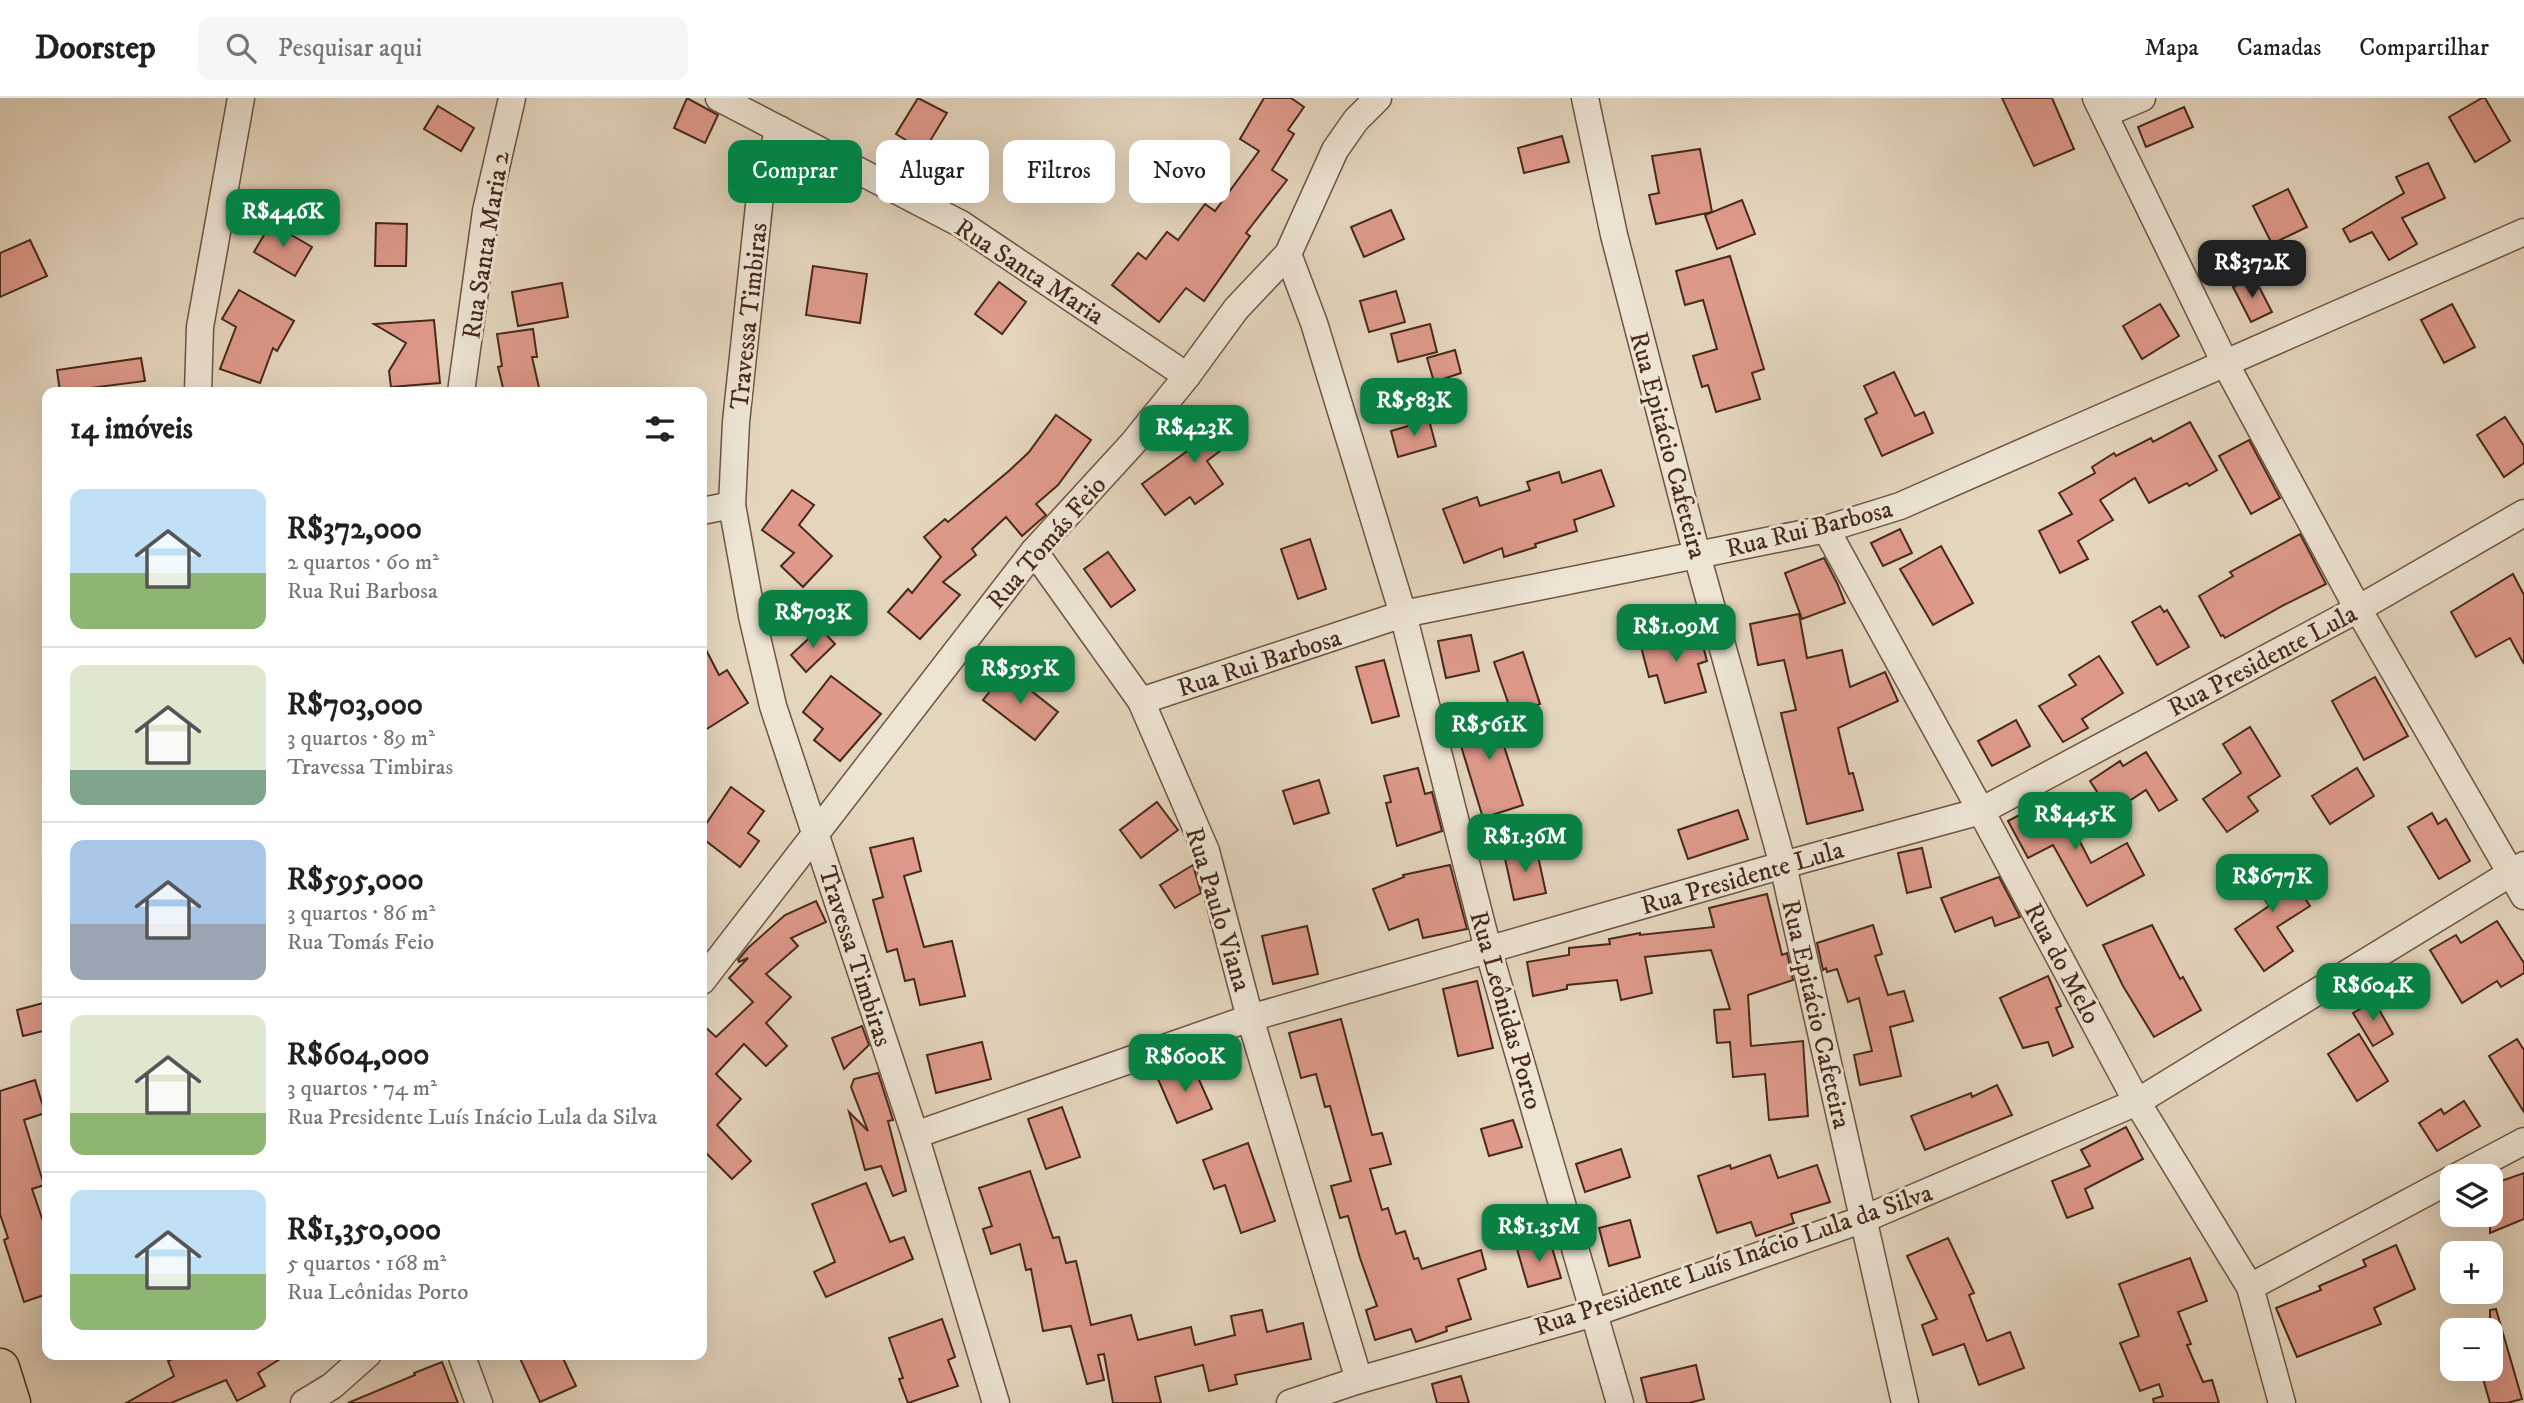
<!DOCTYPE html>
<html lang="pt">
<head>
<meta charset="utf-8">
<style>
	body { margin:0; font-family:"IM FELL DW Pica",serif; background:#f6f6f6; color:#202124; height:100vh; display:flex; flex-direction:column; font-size:26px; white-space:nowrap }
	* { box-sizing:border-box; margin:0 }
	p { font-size:23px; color:#757577 }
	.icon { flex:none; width:38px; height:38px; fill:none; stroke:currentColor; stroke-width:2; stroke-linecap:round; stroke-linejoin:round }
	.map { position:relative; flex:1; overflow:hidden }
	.sheet { position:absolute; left:42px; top:289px; width:665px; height:973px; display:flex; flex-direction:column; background:#fff; border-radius:14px; box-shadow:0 7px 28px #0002 }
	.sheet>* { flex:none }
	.banner { position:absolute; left:728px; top:42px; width:665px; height:63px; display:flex; gap:14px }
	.controls { position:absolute; left:2440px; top:1066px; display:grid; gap:14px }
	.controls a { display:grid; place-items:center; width:63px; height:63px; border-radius:14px; background:#fff; box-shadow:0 7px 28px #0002; font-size:35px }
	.price { position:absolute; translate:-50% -60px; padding:0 16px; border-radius:14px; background:#0b8043; color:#fff; font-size:23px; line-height:46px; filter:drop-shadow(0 2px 4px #0008) }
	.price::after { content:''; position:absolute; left:50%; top:42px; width:21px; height:16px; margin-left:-10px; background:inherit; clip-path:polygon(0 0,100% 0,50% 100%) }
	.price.on { background:#222; color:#fff }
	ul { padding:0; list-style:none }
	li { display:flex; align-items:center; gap:21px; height:175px; padding:0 28px }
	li+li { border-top:2px solid #e0e0e0 }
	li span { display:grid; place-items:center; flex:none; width:196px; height:140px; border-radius:14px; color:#555 }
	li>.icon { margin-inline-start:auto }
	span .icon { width:84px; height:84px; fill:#fffc; stroke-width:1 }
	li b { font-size:30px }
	h2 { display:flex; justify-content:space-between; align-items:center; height:84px; padding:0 28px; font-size:30px }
	.pill { padding:0 24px; border-radius:14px; background:#fff; box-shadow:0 7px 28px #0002; font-size:24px; line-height:63px }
	.pill.on { background:#0b8043; color:#fff }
	header { display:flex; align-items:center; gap:42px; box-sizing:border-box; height:98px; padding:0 35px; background:#fff; border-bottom:2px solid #e0e0e0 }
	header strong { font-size:33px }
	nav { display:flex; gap:38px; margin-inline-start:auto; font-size:24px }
	.search { width:490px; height:63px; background:#f6f6f6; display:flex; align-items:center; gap:18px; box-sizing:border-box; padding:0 24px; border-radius:14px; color:#757577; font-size:26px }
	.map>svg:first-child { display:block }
</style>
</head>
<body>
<header>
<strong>Doorstep</strong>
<div class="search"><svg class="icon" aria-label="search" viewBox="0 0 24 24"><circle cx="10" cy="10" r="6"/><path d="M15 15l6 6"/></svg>Pesquisar aqui</div>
<nav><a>Mapa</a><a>Camadas</a><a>Compartilhar</a></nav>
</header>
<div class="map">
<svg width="2524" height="1305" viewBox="0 0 2524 1305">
	<rect width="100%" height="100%" fill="#e4d5bd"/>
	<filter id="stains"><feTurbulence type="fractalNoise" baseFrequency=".00286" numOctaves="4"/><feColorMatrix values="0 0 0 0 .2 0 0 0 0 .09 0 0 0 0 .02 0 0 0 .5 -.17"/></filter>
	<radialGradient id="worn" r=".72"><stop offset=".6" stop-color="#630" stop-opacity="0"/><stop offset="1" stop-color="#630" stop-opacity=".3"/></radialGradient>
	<g fill="#de998a" stroke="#48291a" stroke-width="2">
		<polygon points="687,0 718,17 705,45 674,30"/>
		<polygon points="918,0 947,15 924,53 896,36"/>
		<polygon points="1264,0 1291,0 1304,9 1288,32 1294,36 1272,72 1287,82 1246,135 1250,138 1204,203 1186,190 1159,224 1112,187 1138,155 1146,161 1167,134 1178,142 1205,106 1215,113 1259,53 1240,41"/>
		<polygon points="2002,0 2052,0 2074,51 2034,68"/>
		<polygon points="2482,0 2485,0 2510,43 2475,64 2449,19"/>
		<polygon points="438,8 474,30 461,53 424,31"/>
		<polygon points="2184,9 2193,29 2146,49 2138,29"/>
		<polygon points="1562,38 1569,64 1524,75 1518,50"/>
		<polygon points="1700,51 1712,114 1656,126 1649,97 1659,95 1652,58"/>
		<polygon points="2428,65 2445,100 2402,120 2417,146 2389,162 2372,134 2350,144 2343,131 2404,95 2396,79"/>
		<polygon points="2288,91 2307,129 2272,146 2253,108"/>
		<polygon points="1742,102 1755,136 1717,151 1705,117"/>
		<polygon points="1391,112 1404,141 1364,159 1351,129"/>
		<polygon points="271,125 312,149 295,178 254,154"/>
		<polygon points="376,125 407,126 406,168 375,168"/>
		<polygon points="30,142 47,178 0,199 0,155"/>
		<polygon points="1730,158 1764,271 1752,275 1760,301 1716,314 1708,287 1702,289 1693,258 1717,251 1703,202 1685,207 1676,173"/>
		<polygon points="813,168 867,176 860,225 806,217"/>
		<polygon points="2254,179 2272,214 2251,224 2233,189"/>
		<polygon points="999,184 1026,204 1002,236 975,216"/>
		<polygon points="562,185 568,219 518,228 512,194"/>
		<polygon points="239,192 294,223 277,253 273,250 260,285 220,271 236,229 222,221"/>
		<polygon points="1396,193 1405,224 1369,234 1360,203"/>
		<polygon points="2160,206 2179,238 2142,261 2123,228"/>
		<polygon points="2452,206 2475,249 2444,265 2421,222"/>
		<polygon points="434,222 440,285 391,289 389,273 406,245 374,226"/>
		<polygon points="1430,226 1437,254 1398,264 1391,236"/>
		<polygon points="533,231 537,259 532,259 540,294 504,294 498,269 502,268 497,236"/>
		<polygon points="1455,252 1461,275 1434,284 1427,260"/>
		<polygon points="141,260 145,283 60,294 57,272"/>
		<polygon points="1894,274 1915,318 1924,314 1933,335 1882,358 1865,321 1877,315 1864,288"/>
		<polygon points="1215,310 1226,325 1237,318 1247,332 1207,363 1223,386 1195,406 1190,399 1165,417 1142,386 1201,343 1190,329"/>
		<polygon points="1056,317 1091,342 1058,387 1036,406 1046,417 1022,438 1006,419 972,451 976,457 943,484 960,497 920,541 888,514 908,491 912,495 941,459 924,439 945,421 948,424 1010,372 1029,354"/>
		<polygon points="2505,319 2524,348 2524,365 2504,379 2477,337"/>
		<polygon points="1429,322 1436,348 1398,359 1391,333"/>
		<polygon points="2190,324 2217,372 2189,388 2187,385 2149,405 2135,380 2100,402 2113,422 2078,443 2088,461 2060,475 2039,433 2072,416 2059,395 2095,375 2092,369 2114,355 2116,358 2151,340 2153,344"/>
		<polygon points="2249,342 2280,400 2251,416 2219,358"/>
		<polygon points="1601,372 1614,408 1574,422 1577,433 1535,446 1536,449 1504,459 1502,450 1464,465 1443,411 1477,399 1480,408 1530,392 1527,384 1559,374 1562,385"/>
		<polygon points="792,392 814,407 799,427 832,458 803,489 781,468 794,455 762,432"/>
		<polygon points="1900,431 1912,455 1883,468 1871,445"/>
		<polygon points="2300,436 2326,486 2284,507 2225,540 2223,537 2221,538 2199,498 2233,478 2230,474"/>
		<polygon points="1310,441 1326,491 1298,501 1281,451"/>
		<polygon points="1941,448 1973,505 1933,527 1900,471"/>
		<polygon points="1108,454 1135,492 1111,509 1084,471"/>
		<polygon points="1824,460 1837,485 1845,505 1802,521 1785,475"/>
		<polygon points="2513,476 2524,497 2524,566 2510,540 2476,559 2451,514"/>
		<polygon points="2160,508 2164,514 2167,512 2189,549 2157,567 2132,524"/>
		<polygon points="1799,516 1807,560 1842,552 1850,589 1885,574 1898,603 1838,630 1849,676 1853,675 1863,712 1807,726 1781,615 1796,612 1784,562 1758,567 1750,526"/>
		<polygon points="1698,529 1707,563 1698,566 1706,594 1665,605 1657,577 1649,579 1640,545"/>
		<polygon points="820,530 835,546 806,574 791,557"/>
		<polygon points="1471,537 1479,573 1446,580 1438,543"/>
		<polygon points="702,544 719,577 727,572 748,605 702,634"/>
		<polygon points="1523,554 1540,606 1512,616 1494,564"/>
		<polygon points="2099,558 2123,595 2082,621 2088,630 2063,644 2039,608 2076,587 2069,577"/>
		<polygon points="1384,562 1399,618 1372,625 1356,569"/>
		<polygon points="1006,573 1058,614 1035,642 983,602"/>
		<polygon points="831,578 881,616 840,663 814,642 823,631 803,614"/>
		<polygon points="2375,579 2408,638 2364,662 2332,603"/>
		<polygon points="1503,612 1512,643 1503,645 1523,707 1483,720 1454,625"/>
		<polygon points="2016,622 2030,648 1992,668 1978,643"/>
		<polygon points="2250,629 2280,678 2248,699 2258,713 2227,734 2203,701 2241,675 2223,646"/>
		<polygon points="2146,654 2177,702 2159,713 2146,692 2111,715 2090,683 2120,663 2123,668"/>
		<polygon points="1418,670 1425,696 1432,694 1442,733 1397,748 1386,705 1391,704 1384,678"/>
		<polygon points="2357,670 2374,698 2330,726 2312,698"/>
		<polygon points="1319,682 1329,715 1294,726 1283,693"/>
		<polygon points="731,689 764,713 748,735 759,743 740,769 702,740 702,732"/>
		<polygon points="2056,698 2091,765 2127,745 2144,777 2087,808 2053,747 2028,760 2008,723"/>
		<polygon points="1157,704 1178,732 1141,760 1120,732"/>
		<polygon points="1738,712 1748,741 1688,761 1678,732"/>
		<polygon points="2432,715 2438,726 2446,721 2470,763 2439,781 2408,729"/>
		<polygon points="913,740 921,773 904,778 924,849 952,843 965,898 920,907 914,881 905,883 897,851 887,854 873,802 883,799 870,750"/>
		<polygon points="1536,749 1546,795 1514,802 1504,756"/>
		<polygon points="1922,750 1931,789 1907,795 1898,755"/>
		<polygon points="2278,759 2310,808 2277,829 2293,853 2264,873 2235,831 2269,808 2249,778"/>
		<polygon points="1193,767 1201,795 1175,810 1160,787"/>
		<polygon points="1450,767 1467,831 1423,840 1418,821 1389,832 1373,791 1404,779 1403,777"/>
		<polygon points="1999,779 2020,819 1995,828 1992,819 1955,834 1941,800"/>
		<polygon points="1767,796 1782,857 1787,855 1793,882 1748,897 1751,948 1803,943 1808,1018 1769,1022 1765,976 1733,979 1730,944 1717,945 1714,912 1730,911 1711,852 1645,859 1652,895 1621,902 1617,882 1567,887 1567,891 1533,898 1527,864 1569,857 1569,850 1610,846 1609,841 1640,835 1640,837 1714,829 1709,810"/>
		<polygon points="816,803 826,824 791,840 798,848 766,876 791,899 766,925 787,948 766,968 744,946 716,976 741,1001 717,1027 751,1063 732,1081 702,1051 702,926 716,939 753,904 729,880 748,860 739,864 738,862 748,850 785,817"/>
		<polygon points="2497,823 2524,865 2524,875 2501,889 2497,883 2462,905 2430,852 2456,837 2461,845"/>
		<polygon points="1873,827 1882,856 1875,858 1888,897 1904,893 1913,923 1890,929 1901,978 1860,987 1854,957 1872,953 1859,900 1848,904 1837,871 1827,874 1826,870 1823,872 1817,845"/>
		<polygon points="2152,827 2180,881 2183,879 2201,912 2154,939 2123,888 2103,847"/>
		<polygon points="1307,828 1318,876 1273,886 1262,838"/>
		<polygon points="2048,878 2061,908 2056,910 2073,949 2053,958 2048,944 2023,950 2000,900"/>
		<polygon points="1477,883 1493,950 1458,958 1443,891"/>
		<polygon points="2374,903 2393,936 2373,948 2353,915"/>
		<polygon points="47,904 47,932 23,938 17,912"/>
		<polygon points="1341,921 1372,1037 1382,1035 1391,1066 1370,1071 1382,1112 1388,1110 1396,1136 1405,1133 1414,1161 1418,1160 1422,1171 1481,1152 1486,1171 1458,1181 1471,1221 1446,1229 1447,1233 1416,1244 1411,1231 1375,1242 1366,1212 1377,1208 1360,1160 1348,1118 1340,1120 1331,1088 1351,1083 1330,1008 1325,1009 1316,976 1301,980 1289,935"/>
		<polygon points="862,928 869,947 844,971 832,940"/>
		<polygon points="2359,936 2388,983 2357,1003 2328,956"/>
		<polygon points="2517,941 2524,952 2524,1014 2489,958"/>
		<polygon points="982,944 991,981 936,995 927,957"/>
		<polygon points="1192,966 1212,1011 1177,1025 1158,981"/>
		<polygon points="878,975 893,1022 888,1023 906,1093 893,1098 881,1068 865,1072 849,1014 868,1033 851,989 854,981"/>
		<polygon points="35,982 45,1015 24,1022 44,1087 32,1091 47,1135 47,1196 24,1204 4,1142 8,1140 0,1116 0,993"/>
		<polygon points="1997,987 2012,1017 1925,1052 1911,1018 1971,995 1972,999"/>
		<polygon points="2464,1003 2480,1028 2437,1053 2419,1025 2441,1011 2444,1016"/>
		<polygon points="1062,1009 1080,1059 1046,1071 1028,1021"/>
		<polygon points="1513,1022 1522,1049 1489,1058 1481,1031"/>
		<polygon points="2126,1029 2143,1061 2085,1091 2093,1110 2067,1120 2052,1083 2090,1068 2081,1052"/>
		<polygon points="1248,1045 1275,1123 1241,1135 1225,1087 1214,1091 1203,1062"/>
		<polygon points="1621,1051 1630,1079 1585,1094 1576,1066"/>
		<polygon points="1770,1057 1778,1080 1817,1067 1830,1104 1791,1116 1794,1125 1756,1138 1751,1124 1717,1135 1698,1078 1730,1067 1731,1071"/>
		<polygon points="1030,1073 1053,1140 1059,1139 1066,1165 1076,1163 1091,1227 1131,1217 1138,1242 1191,1229 1195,1247 1235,1237 1231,1218 1262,1212 1267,1234 1303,1225 1311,1261 1235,1277 1237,1286 1209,1293 1203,1267 1155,1279 1161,1305 1113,1305 1104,1256 1098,1257 1104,1282 1087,1286 1071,1228 1043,1233 1031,1171 1026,1172 1020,1146 991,1156 983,1131 992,1128 979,1090"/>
		<polygon points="2524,1075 2524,1121 2490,1135 2490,1087"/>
		<polygon points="866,1085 890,1144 904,1139 913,1161 826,1199 814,1174 835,1164 812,1106"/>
		<polygon points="1630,1122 1640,1159 1609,1168 1599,1130"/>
		<polygon points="1948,1140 1974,1195 1969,1197 1987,1243 2010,1234 2024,1270 1979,1287 1964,1246 1933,1257 1922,1227 1937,1221 1907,1158"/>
		<polygon points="1550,1143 1561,1180 1528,1189 1517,1151"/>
		<polygon points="2396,1147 2415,1191 2374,1210 2381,1226 2297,1259 2276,1210 2321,1192 2319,1188 2366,1168 2363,1162"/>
		<polygon points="2190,1160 2207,1203 2178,1214 2191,1246 2187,1247 2203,1284 2212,1282 2219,1305 2154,1305 2153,1301 2163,1298 2159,1286 2140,1293 2120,1245 2139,1238 2119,1186"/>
		<polygon points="2496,1211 2522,1301 2507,1305 2490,1305 2480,1270 2490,1270 2490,1212"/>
		<polygon points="942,1221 955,1259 948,1262 958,1288 908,1305 899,1281 903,1280 889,1240"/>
		<polygon points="184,1256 288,1256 258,1275 265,1288 237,1303 226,1282 171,1305 126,1305 174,1278 168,1263"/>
		<polygon points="518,1256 561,1256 576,1288 540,1304"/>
		<polygon points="442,1264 458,1305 348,1305 415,1277 414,1275"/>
		<polygon points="1696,1267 1704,1301 1689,1305 1647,1305 1641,1280"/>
		<polygon points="1461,1278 1469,1305 1437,1305 1432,1286"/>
	</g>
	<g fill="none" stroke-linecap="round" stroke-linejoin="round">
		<g stroke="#6f5443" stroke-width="29">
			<g id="minor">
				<polyline points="719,0 961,126 1187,278"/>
				<polyline points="1585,0 1614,137 1697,457 1783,767 1905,1305"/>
				<polyline points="2096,0 2225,265 2358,511 2524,798"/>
				<polyline points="2104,16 2142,0"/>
				<polyline points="779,31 760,98 736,324 732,407 752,518 773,608 915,1037 996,1305"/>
				<polyline points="1288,156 1314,225 1403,516 1488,851 1620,1305"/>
				<polyline points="198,294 200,229 241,0"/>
				<polyline points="461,294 486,113 512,0"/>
				<polyline points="702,413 732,407"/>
				<polyline points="1826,431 1981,713 2137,1004 2250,1189 2282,1305"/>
				<polyline points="1034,453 1141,603 1206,753 1250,920 1359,1282"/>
				<polyline points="1141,603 1403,516 1826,431 1900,408 2524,134"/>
				<polyline points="702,883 1034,453 1133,345 1187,278 1236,211 1288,156 1335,52 1356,22 1378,0"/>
				<polyline points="915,1037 1250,920 1783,767 1981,713 2358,511 2524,415"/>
				<polyline points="2458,1078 2524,1043"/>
				<polyline points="2250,1189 2452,1081"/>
				<polyline points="461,1256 479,1305"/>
				<polyline points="304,1305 332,1288 368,1256"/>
				<polyline points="1290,1305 1359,1282 1594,1215 1864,1121 2137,1004 2524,767"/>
			</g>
		</g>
		<g stroke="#48291a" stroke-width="41">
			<polyline id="primary" points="0,1270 11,1305"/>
		</g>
		<use href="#minor" stroke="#ede4d4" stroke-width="26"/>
		<use href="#primary" stroke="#e4d5bd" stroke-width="38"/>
	</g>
	<g text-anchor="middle" stroke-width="6" stroke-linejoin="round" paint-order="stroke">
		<g font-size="26" fill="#48291a" stroke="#ede4d4">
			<text transform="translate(485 147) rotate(-81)" y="9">Rua Santa Maria 2</text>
			<text transform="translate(1030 173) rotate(33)" y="9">Rua Santa Maria</text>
			<text transform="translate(748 218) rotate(-84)" y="9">Travessa Timbiras</text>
			<text transform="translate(1669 347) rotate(75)" y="9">Rua Epitácio Cafeteira</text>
			<text transform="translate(1809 430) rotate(-14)" y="9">Rua Rui Barbosa</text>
			<text transform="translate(1046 444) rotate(-49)" y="9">Rua Tomás Feio</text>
			<text transform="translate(2262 562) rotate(-28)" y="9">Rua Presidente Lula</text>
			<text transform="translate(1259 564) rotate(-18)" y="9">Rua Rui Barbosa</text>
			<text transform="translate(1742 779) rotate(-16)" y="9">Rua Presidente Lula</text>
			<text transform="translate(1219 811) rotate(73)" y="9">Rua Paulo Viana</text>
			<text transform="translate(856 858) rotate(72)" y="9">Travessa Timbiras</text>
			<text transform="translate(2063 865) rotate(62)" y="9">Rua do Melo</text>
			<text transform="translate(1507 912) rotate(74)" y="9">Rua Leônidas Porto</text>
			<text transform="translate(1817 916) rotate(77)" y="9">Rua Epitácio Cafeteira</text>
			<text transform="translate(1733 1161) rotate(-19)" y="9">Rua Presidente Luís Inácio Lula da Silva</text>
		</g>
	</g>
	<rect width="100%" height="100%" filter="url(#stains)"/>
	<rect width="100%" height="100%" fill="url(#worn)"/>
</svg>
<div class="controls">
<a><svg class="icon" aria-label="layers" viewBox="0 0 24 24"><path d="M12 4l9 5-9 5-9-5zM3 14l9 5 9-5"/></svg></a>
<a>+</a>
<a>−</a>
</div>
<b class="price" style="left:283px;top:151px">R$446K</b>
<b class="price on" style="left:2252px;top:202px">R$372K</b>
<b class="price" style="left:1414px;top:340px">R$583K</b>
<b class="price" style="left:1194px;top:367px">R$423K</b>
<b class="price" style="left:813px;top:552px">R$703K</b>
<b class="price" style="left:1676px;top:566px">R$1.09M</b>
<b class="price" style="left:1020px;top:608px">R$595K</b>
<b class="price" style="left:1489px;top:664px">R$561K</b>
<b class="price" style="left:2075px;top:754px">R$445K</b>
<b class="price" style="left:1525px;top:776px">R$1.36M</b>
<b class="price" style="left:2272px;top:816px">R$677K</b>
<b class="price" style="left:2373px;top:925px">R$604K</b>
<b class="price" style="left:1185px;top:996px">R$600K</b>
<b class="price" style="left:1539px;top:1166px">R$1.35M</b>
<div class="banner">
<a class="pill on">Comprar</a>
<a class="pill">Alugar</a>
<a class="pill">Filtros</a>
<a class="pill">Novo</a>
</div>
<section class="sheet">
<h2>14 imóveis<svg class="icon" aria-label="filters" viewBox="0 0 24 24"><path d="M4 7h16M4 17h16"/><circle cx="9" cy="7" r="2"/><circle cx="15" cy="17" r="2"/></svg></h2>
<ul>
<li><span style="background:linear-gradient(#bfe0f5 60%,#8fb573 0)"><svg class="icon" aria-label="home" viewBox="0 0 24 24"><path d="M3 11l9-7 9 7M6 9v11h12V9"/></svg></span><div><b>R$372,000</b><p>2 quartos · 60 m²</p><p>Rua Rui Barbosa</p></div></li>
<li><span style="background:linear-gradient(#dfe7d0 75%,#7fa58c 0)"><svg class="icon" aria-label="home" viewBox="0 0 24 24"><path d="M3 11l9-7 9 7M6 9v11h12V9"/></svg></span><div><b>R$703,000</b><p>3 quartos · 89 m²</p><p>Travessa Timbiras</p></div></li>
<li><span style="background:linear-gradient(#a9c7e8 60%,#9aa5b1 0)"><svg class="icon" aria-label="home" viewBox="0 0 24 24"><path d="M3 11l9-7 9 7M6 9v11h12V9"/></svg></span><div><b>R$595,000</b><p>3 quartos · 86 m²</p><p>Rua Tomás Feio</p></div></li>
<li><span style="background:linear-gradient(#dfe7d0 70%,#8fb573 0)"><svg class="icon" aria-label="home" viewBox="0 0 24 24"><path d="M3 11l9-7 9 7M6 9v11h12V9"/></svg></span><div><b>R$604,000</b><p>3 quartos · 74 m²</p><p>Rua Presidente Luís Inácio Lula da Silva</p></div></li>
<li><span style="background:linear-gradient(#bfe0f5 60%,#8fb573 0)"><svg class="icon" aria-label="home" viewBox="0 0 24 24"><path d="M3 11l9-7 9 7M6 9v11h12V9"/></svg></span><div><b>R$1,350,000</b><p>5 quartos · 168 m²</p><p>Rua Leônidas Porto</p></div></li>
</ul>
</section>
</div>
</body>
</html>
